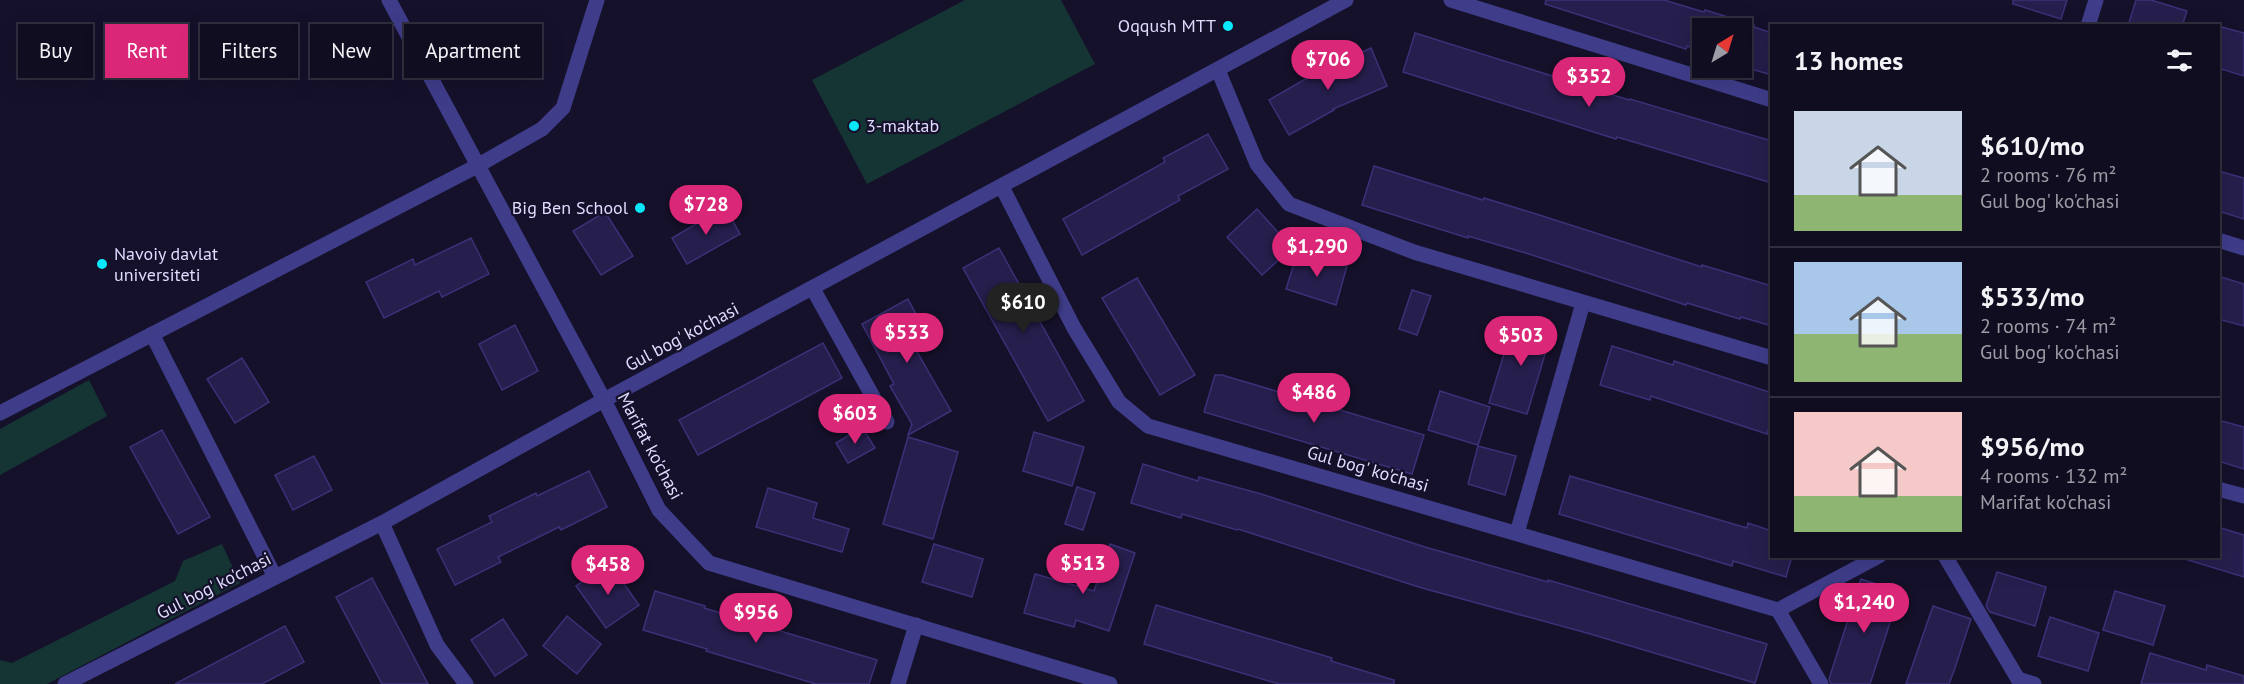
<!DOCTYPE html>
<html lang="en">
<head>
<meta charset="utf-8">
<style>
	body { margin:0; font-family:"PT Sans",sans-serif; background:#191629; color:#f1f3f6; height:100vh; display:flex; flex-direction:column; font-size:22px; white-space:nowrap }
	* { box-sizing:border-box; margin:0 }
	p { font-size:20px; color:#9c9ca5 }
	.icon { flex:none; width:33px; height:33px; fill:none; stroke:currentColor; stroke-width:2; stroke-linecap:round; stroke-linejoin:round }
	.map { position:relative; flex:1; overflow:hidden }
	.sheet { position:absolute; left:1770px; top:24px; width:450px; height:534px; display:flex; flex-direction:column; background:#100d20; border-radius:0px; box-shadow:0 6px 24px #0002,0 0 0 2px #302d3e }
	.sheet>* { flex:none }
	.banner { position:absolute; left:18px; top:24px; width:570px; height:54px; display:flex; gap:12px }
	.needle { width:39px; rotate:38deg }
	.tools { position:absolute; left:1692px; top:18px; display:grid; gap:12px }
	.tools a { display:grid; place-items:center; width:60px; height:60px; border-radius:0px; background:#100d20; box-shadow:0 6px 24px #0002,0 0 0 2px #302d3e; font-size:30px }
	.price { position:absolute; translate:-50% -51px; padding:0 14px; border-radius:21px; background:#db2777; color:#fff; font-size:20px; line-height:39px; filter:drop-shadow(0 2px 3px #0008) }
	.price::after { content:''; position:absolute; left:50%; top:36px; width:18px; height:14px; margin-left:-9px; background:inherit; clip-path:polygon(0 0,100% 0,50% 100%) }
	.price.selected { background:#222; color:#fff }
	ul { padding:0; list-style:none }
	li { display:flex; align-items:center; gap:18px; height:150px; padding:0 24px }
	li+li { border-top:2px solid #302d3e }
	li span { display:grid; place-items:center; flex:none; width:168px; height:120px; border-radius:0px; color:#555 }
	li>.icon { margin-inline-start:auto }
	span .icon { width:72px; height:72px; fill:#fffc; stroke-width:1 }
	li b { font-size:26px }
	h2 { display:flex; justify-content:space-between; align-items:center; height:72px; padding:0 24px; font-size:26px }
	.chip { padding:0 21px; border-radius:0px; background:#100d20; box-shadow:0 6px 24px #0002,0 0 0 2px #302d3e; font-size:21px; line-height:54px }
	.chip.selected { background:#db2777; color:#fff }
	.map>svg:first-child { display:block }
</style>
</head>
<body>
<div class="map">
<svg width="2244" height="684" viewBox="0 0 2244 684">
	<rect width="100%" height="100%" fill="#15112b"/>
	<g fill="#143533">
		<polygon points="965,0 1061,0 1095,64 867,184 812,80"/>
		<polygon points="89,380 107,416 0,475 0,429"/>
		<polygon points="222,544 240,583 47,684 0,684 0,660 12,663 175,581 183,561"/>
	</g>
	<g fill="#261e4c" stroke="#3d3078" stroke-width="1.5">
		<polygon points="1546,0 1664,0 1704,12 1705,10 1754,25 1754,27 1772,33 1772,75 1744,67 1745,64 1742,63 1742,28 1702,28 1702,51 1687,46 1686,49 1545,4"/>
		<polygon points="2013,0 2067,0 2061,19 2013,4"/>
		<polygon points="2136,0 2151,0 2187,11 2182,26 2128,26"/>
		<polygon points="2218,26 2244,33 2244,76 2218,68"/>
		<polygon points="1415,33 1629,100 1630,99 1772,141 1772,183 1617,137 1616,139 1403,72"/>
		<polygon points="1371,48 1387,86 1333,109 1334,110 1289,135 1269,100 1323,69"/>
		<polygon points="1208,134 1228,169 1178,196 1180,200 1082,255 1063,219 1165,162 1163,158"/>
		<polygon points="1374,166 1483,200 1484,198 1533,213 1702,267 1702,265 1772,286 1772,326 1741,317 1740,319 1687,303 1686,305 1529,254 1468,236 1468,238 1362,205"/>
		<polygon points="2218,171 2244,178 2244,219 2218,211"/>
		<polygon points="725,207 740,234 687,264 672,238"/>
		<polygon points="1257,209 1292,248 1262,275 1227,237"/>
		<polygon points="605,212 633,256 601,275 573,231"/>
		<polygon points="471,238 489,274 442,297 439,291 384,318 366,282 413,259 415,265"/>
		<polygon points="999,248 1084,401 1048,421 963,268"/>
		<polygon points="1298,251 1347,266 1336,305 1286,289"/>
		<polygon points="2218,276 2244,284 2244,326 2218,319"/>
		<polygon points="1137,278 1195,375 1160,395 1102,298"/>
		<polygon points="1412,290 1431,296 1417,335 1399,329"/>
		<polygon points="908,299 927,335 912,343 951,411 908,435 912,424 890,386 894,384 862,324"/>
		<polygon points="1514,321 1552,331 1527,414 1489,403"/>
		<polygon points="515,325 538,371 502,390 479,344"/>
		<polygon points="823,343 842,378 698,455 679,420"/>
		<polygon points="1612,346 1673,365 1674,361 1772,393 1772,419 1767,434 1651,396 1650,400 1600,385"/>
		<polygon points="242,358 269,402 235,423 207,379"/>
		<polygon points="1215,375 1222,375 1424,435 1412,474 1204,412"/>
		<polygon points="1440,391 1490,407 1478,445 1428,430"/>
		<polygon points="2218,420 2244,427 2244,469 2218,461"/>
		<polygon points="862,427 875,448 848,463 836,443"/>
		<polygon points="162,430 210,517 178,534 130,447"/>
		<polygon points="1034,432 1084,447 1072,486 1023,471"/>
		<polygon points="908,437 958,452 933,539 883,524"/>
		<polygon points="1478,446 1516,456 1505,495 1468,484"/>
		<polygon points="314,456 332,490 293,510 275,475"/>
		<polygon points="1143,464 1198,481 1199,477 1261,494 1425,547 1548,582 1548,580 1767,644 1755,683 1587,633 1422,588 1238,529 1237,530 1182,514 1181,518 1131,503"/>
		<polygon points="589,471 607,507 561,530 559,527 498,557 501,562 455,585 437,549 492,522 489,516 536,493 537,496"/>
		<polygon points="1570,476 1747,528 1748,523 1772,531 1772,556 1792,556 1786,577 1733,561 1732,566 1559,514"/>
		<polygon points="1077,487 1095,493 1083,530 1065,524"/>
		<polygon points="768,488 817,503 813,518 849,529 842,552 756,527"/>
		<polygon points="2218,527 2244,535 2244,577 2188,560 2189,556 2218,556"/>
		<polygon points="934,544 983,559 972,597 922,582"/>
		<polygon points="1110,544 1135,553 1109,631 1076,620 1074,627 1024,613 1035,574 1094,591"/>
		<polygon points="609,563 639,605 606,628 576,586"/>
		<polygon points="1997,572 2046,587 2035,626 1990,612 1986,606"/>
		<polygon points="372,578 396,623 428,684 382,684 363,648 336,597"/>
		<polygon points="1861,579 1900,592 1870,684 1831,684 1829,679"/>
		<polygon points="655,591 705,606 704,608 877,660 869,684 816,684 706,651 707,649 643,630"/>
		<polygon points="2115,591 2165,606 2153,645 2103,630"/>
		<polygon points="1156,605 1332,658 1331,661 1394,680 1394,684 1279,684 1144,644"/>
		<polygon points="1933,606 1971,619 1955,668 1949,684 1906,684"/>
		<polygon points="567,616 601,644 577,674 543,646"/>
		<polygon points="2050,617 2099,633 2088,671 2038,656"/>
		<polygon points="503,619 527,655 495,676 471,640"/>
		<polygon points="285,626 304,662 262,684 175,684"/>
		<polygon points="2150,653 2206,670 2207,665 2244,676 2244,684 2141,684"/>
	</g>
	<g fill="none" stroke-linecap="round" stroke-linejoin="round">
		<g stroke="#3f3d8a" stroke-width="15">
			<polyline points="389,0 604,400 659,510 709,563 1110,684"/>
			<polyline points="1451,0 1772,100"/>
			<polyline points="2088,26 2096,0"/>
			<polyline points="1218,70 1257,164 1289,204 1414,252 1772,358"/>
			<polyline points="1002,187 1074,328 1119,402 1148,426 1778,610"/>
			<polyline points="2218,240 2244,248"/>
			<polyline points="813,289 887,422"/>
			<polyline points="152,334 275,577"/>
			<polyline points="0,413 477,166 542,129 563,108 597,0"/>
			<polyline points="2218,489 2244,496"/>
			<polyline points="382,523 437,645 466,684"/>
			<polyline points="1517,533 1583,303"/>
			<polyline points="1945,556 2018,679"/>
			<polyline points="1778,610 1879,556"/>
			<polyline points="1778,610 1821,684"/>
			<polyline points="2018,679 2034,684"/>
			<polyline points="65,684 382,523 604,400 1346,0"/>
			<polyline points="898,684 916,625"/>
		</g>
	</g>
	<g fill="#0ae8fd" stroke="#15112b" stroke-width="2">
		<circle cx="1228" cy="26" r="6"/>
		<circle cx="854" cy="126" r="6"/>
		<circle cx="640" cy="208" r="6"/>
		<circle cx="102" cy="264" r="6"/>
	</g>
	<g text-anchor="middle" stroke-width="4.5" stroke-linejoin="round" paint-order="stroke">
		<g font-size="18" fill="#dfdcff" stroke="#15112b" text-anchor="end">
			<text x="1216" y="32">Oqqush MTT</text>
			<text x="866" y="132" text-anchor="start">3-maktab</text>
			<text x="628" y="214">Big Ben School</text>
			<text x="114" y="260" text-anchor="start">Navoiy davlat<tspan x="114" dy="21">universiteti</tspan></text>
		</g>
		<g font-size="18" fill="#dfdcff" stroke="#15112b">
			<text transform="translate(682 337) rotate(-28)" y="6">Gul bog' ko'chasi</text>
			<text transform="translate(650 446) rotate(62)" y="6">Marifat ko'chasi</text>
			<text transform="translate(1368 469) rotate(16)" y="6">Gul bog' ko'chasi</text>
			<text transform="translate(214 586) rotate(-27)" y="6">Gul bog' ko'chasi</text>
		</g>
	</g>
</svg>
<div class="tools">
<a><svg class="needle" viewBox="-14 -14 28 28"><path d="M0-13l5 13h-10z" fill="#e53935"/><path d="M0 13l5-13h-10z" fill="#9c9ca5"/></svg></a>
</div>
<b class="price" style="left:1328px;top:91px">$706</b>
<b class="price" style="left:1589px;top:108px">$352</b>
<b class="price" style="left:706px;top:236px">$728</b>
<b class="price" style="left:1317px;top:278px">$1,290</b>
<b class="price selected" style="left:1023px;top:334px">$610</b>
<b class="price" style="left:907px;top:364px">$533</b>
<b class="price" style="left:1521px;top:367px">$503</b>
<b class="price" style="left:1314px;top:424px">$486</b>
<b class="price" style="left:855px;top:445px">$603</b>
<b class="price" style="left:1083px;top:595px">$513</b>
<b class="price" style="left:608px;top:596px">$458</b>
<b class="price" style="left:1864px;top:634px">$1,240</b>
<b class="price" style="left:756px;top:644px">$956</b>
<div class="banner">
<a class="chip">Buy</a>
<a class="chip selected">Rent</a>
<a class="chip">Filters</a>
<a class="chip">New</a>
<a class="chip">Apartment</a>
</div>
<section class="sheet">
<h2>13 homes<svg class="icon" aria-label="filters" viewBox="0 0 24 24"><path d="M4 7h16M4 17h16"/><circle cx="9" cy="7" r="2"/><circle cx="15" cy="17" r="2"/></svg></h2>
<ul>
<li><span style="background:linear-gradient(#c9d6e8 70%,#8fb573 0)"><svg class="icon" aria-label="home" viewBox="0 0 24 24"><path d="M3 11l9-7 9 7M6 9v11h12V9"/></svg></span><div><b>$610/mo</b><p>2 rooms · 76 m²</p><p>Gul bog' ko'chasi</p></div></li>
<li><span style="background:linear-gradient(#a9c7e8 60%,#8fb573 0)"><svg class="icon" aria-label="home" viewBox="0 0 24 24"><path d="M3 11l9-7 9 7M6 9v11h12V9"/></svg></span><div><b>$533/mo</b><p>2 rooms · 74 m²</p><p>Gul bog' ko'chasi</p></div></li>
<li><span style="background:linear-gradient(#f6c9c9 70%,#8fb573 0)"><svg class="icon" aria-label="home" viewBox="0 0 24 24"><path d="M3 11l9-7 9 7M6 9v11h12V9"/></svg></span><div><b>$956/mo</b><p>4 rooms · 132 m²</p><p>Marifat ko'chasi</p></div></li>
</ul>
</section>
</div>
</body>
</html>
